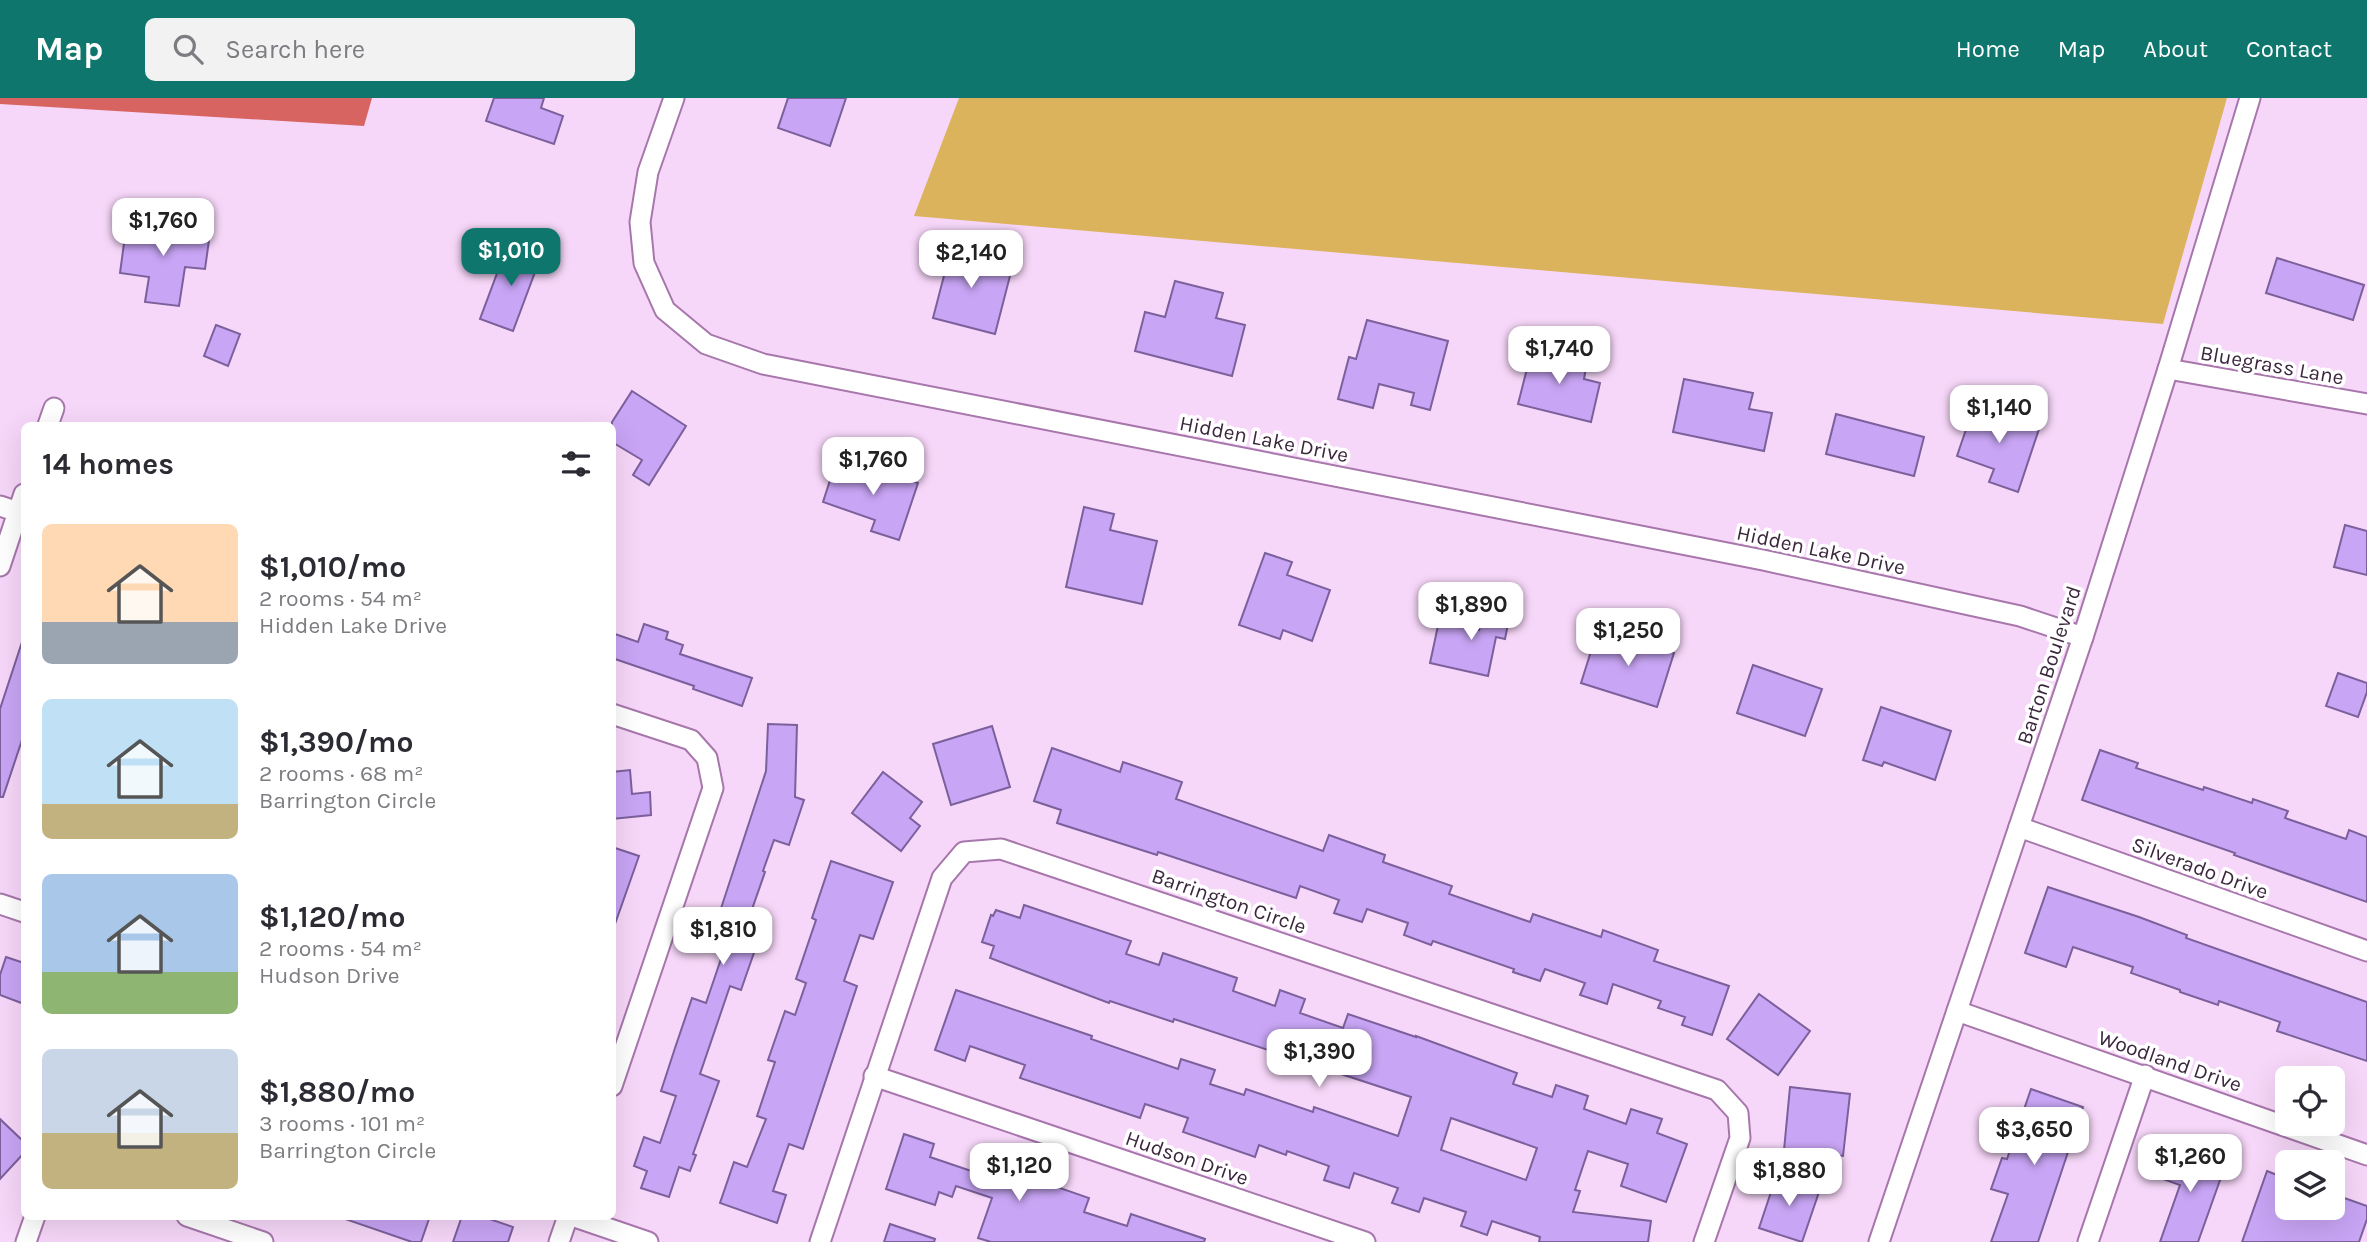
<!DOCTYPE html>
<html lang="en">
<head>
<meta charset="utf-8">
<style>
	body { margin:0; font-family:Karla,sans-serif; background:#f2f2f3; color:#2b2b33; height:100vh; display:flex; flex-direction:column; font-size:26px; white-space:nowrap }
	* { box-sizing:border-box; margin:0 }
	p { font-size:23px; color:#7c7c81 }
	.icon { flex:none; width:38px; height:38px; fill:none; stroke:currentColor; stroke-width:2; stroke-linecap:round; stroke-linejoin:round }
	.map { position:relative; flex:1; overflow:hidden }
	.drawer { position:absolute; left:21px; top:324px; width:595px; height:798px; display:flex; flex-direction:column; background:#fff; border-radius:10px; box-shadow:0 7px 28px #0002 }
	.drawer>* { flex:none }
	.controls { position:absolute; left:2275px; top:968px; display:grid; gap:14px }
	.controls a { display:grid; place-items:center; width:70px; height:70px; border-radius:10px; background:#fff; box-shadow:0 7px 28px #0002; font-size:35px }
	.price { position:absolute; translate:-50% -60px; padding:0 16px; border-radius:14px; background:#fff; color:#222; font-size:23px; line-height:46px; filter:drop-shadow(0 2px 4px #0008) }
	.price::after { content:''; position:absolute; left:50%; top:42px; width:21px; height:16px; margin-left:-10px; background:inherit; clip-path:polygon(0 0,100% 0,50% 100%) }
	.price.selected { background:#0f766e; color:#fff }
	ul { padding:0; list-style:none }
	li { display:flex; align-items:center; gap:21px; height:175px; padding:0 21px }
	li span { display:grid; place-items:center; flex:none; width:196px; height:140px; border-radius:10px; color:#555 }
	li>.icon { margin-inline-start:auto }
	span .icon { width:84px; height:84px; fill:#fffc; stroke-width:1 }
	li b { font-size:30px }
	h2 { display:flex; justify-content:space-between; align-items:center; height:84px; padding:0 21px; font-size:30px }
	header { display:flex; align-items:center; gap:42px; box-sizing:border-box; height:98px; padding:0 35px; background:#0f766e; color:#fff }
	header strong { font-size:33px }
	nav { display:flex; gap:38px; margin-inline-start:auto; font-size:24px }
	.search { width:490px; height:63px; background:#f2f2f3; display:flex; align-items:center; gap:18px; box-sizing:border-box; padding:0 24px; border-radius:10px; color:#7c7c81; font-size:26px }
	.map>svg:first-child { display:block }
</style>
</head>
<body>
<header>
<strong>Map</strong>
<div class="search"><svg class="icon" aria-label="search" viewBox="0 0 24 24"><circle cx="10" cy="10" r="6"/><path d="M15 15l6 6"/></svg>Search here</div>
<nav><a>Home</a><a>Map</a><a>About</a><a>Contact</a></nav>
</header>
<div class="map">
<svg width="2367" height="1144" viewBox="0 0 2367 1144">
	<rect width="100%" height="100%" fill="#f7d7f9"/>
	<polygon fill="#dcb35d" points="959,0 2227,0 2163,226 914,118"/>
	<g fill="#d76461">
		<polygon points="0,0 372,0 364,28 0,6"/>
		<circle cx="2031" cy="305" r="11"/>
	</g>
	<g fill="#c8a5f5" stroke="#7b609c" stroke-width="2" fill-rule="evenodd">
		<polygon points="494,0 544,0 541,10 563,18 554,46 486,23"/>
		<polygon points="788,0 846,0 830,48 778,30"/>
		<polygon points="127,123 210,135 205,171 185,169 179,208 145,204 149,179 120,175"/>
		<polygon points="953,143 984,151 980,166 1011,174 995,236 933,220"/>
		<polygon points="508,146 541,158 513,233 480,221"/>
		<polygon points="2277,160 2364,187 2353,222 2266,195"/>
		<polygon points="1175,183 1223,195 1216,220 1245,227 1232,278 1135,253 1145,214 1165,219"/>
		<polygon points="1367,222 1448,243 1430,312 1411,307 1414,295 1379,286 1373,310 1338,301 1349,259 1356,261"/>
		<polygon points="216,227 240,236 228,268 204,258"/>
		<polygon points="1532,251 1587,264 1584,281 1600,285 1591,324 1518,306"/>
		<polygon points="1684,281 1753,295 1749,311 1772,315 1764,353 1673,334"/>
		<polygon points="632,293 686,328 649,387 633,377 642,362 612,344 612,324"/>
		<polygon points="1975,305 2040,328 2018,394 1989,384 1994,371 1957,358"/>
		<polygon points="1836,316 1924,339 1914,378 1826,356"/>
		<polygon points="851,362 918,385 899,442 871,433 875,422 823,404 834,370 847,375"/>
		<polygon points="1084,409 1114,416 1110,432 1157,443 1142,506 1066,489"/>
		<polygon points="2345,427 2367,433 2367,477 2334,469"/>
		<polygon points="1265,455 1292,464 1287,477 1330,492 1312,543 1283,532 1280,541 1239,527"/>
		<polygon points="1485,506 1511,511 1505,541 1496,539 1488,578 1430,565 1439,523 1479,532"/>
		<polygon points="644,526 668,534 666,541 683,547 680,556 752,580 742,608 693,591 694,588 612,560 612,535 638,544"/>
		<polygon points="1598,531 1674,555 1657,609 1581,585"/>
		<polygon points="22,544 24,544 24,636 3,699 0,699 0,611"/>
		<polygon points="1753,567 1822,591 1805,638 1737,615"/>
		<polygon points="2338,575 2367,585 2367,594 2358,619 2326,608"/>
		<polygon points="1881,609 1951,633 1935,682 1884,664 1882,668 1863,662"/>
		<polygon points="768,626 797,627 795,699 804,702 789,747 774,742 763,773 765,774 742,840 757,846 741,892 730,888 700,976 719,983 693,1056 696,1057 690,1073 679,1069 669,1099 641,1090 647,1073 634,1068 644,1039 660,1045 676,998 661,993 675,950 692,900 706,905 723,855 708,850 766,673"/>
		<polygon points="992,628 1010,689 951,707 933,646"/>
		<polygon points="1052,650 1120,674 1123,664 1182,684 1176,701 1323,753 1329,737 1385,757 1383,764 1452,788 1449,796 1530,824 1533,816 1601,839 1603,832 1658,852 1654,863 1729,888 1712,937 1682,927 1685,919 1658,910 1661,903 1613,886 1607,906 1580,897 1585,885 1545,871 1540,883 1513,874 1514,871 1433,843 1431,847 1404,837 1408,825 1367,811 1362,824 1334,815 1339,802 1300,788 1296,800 1158,754 1157,757 1057,725 1061,712 1034,703"/>
		<polygon points="2100,652 2138,665 2136,670 2203,692 2204,689 2252,705 2253,701 2288,713 2285,720 2346,741 2349,732 2367,739 2367,804 2234,757 2235,755 2082,702"/>
		<polygon points="630,672 632,696 650,694 651,717 612,721 612,674"/>
		<polygon points="883,674 922,704 910,720 920,728 901,753 852,715"/>
		<polygon points="612,749 639,758 615,826 612,825"/>
		<polygon points="831,763 893,784 873,841 860,837 844,883 857,888 803,1051 789,1046 773,1093 786,1097 777,1125 720,1105 734,1064 747,1069 766,1021 757,1018 775,964 768,962 785,913 795,917 806,885 796,881 816,822 812,820"/>
		<polygon points="2048,789 2139,819 2187,837 2186,840 2367,904 2367,963 2277,933 2280,924 2219,903 2218,907 2180,894 2180,892 2131,875 2133,869 2073,849 2066,869 2025,855"/>
		<path d="M1024 807 1131 843 1126 856 1159 867 1163 855 1237 880 1233 893 1275 908 1280 892 1305 901 1300 915 1343 930 1348 916 1416 939V938L1517 975 1513 986 1552 999 1556 987 1588 998 1584 1011 1626 1026 1631 1011 1662 1021 1657 1035 1687 1046 1666 1104 1621 1088 1628 1066 1588 1053 1575 1092 1580 1093 1573 1114 1651 1123 1648 1144H1539L1540 1139 1492 1123 1487 1137 1461 1128 1466 1114 1424 1100 1419 1114 1392 1105 1398 1090 1354 1075 1349 1090 1324 1082 1329 1068 1287 1053 1286 1057 1259 1047 1255 1059 1183 1034 1188 1020 1145 1006 1140 1020 1020 980 1025 967 970 948 965 963 935 952 956 892 1092 938 1091 941 1178 971 1181 961 1215 972 1210 986 1244 997 1246 991 1313 1014 1314 1009 1398 1038 1411 999 1174 921 1173 924 1110 903 1109 905 990 860 994 848 982 844 991 817 993 818 996 812 1020 820ZM1451 1020 1537 1050 1526 1082 1441 1052Z"/>
		<polygon points="6,859 24,865 24,906 0,897 0,877"/>
		<polygon points="1759,896 1810,933 1778,977 1727,941"/>
		<polygon points="1790,989 1850,996 1843,1058 1784,1052"/>
		<polygon points="2031,991 2083,1009 2038,1144 1991,1144 2008,1096 1991,1091 2002,1060 2007,1061"/>
		<polygon points="0,1021 24,1044 24,1055 0,1081"/>
		<polygon points="904,1036 934,1046 930,1059 983,1077 988,1065 1089,1100 1084,1114 1127,1128 1131,1116 1205,1141 1204,1144 991,1144 978,1140 992,1100 956,1088 952,1099 939,1094 935,1107 886,1091"/>
		<polygon points="2171,1048 2225,1068 2198,1144 2160,1144 2180,1087 2160,1080"/>
		<polygon points="2267,1073 2287,1081 2287,1110 2333,1110 2333,1096 2367,1108 2367,1121 2359,1144 2242,1144"/>
		<polygon points="1777,1076 1820,1091 1802,1144 1759,1130"/>
		<polygon points="346,1118 430,1118 421,1144 412,1144 345,1121"/>
		<polygon points="462,1118 481,1118 513,1129 508,1144 453,1144"/>
		<polygon points="890,1126 935,1141 934,1144 884,1144"/>
	</g>
	<g fill="none" stroke-linecap="round" stroke-linejoin="round">
		<g stroke="#a777ac" stroke-width="23">
			<g id="minor">
				<polyline points="674,0 648,74 640,124 644,165 665,212 706,246 763,266 1763,462 2020,518 2083,539"/>
				<polyline points="2168,271 2367,306"/>
				<polyline points="48,327 54,310"/>
				<polyline points="0,408 18,414"/>
				<polyline points="0,468 24,396"/>
				<polyline points="612,616 691,642 707,660 713,690 612,988"/>
				<polyline points="2019,729 2367,853"/>
				<polyline points="0,806 24,814"/>
				<polyline points="1957,913 2367,1057"/>
				<polyline points="874,978 1365,1144"/>
				<polyline points="187,1118 263,1144"/>
				<polyline points="572,1118 648,1144"/>
				<polyline points="26,1144 35,1118"/>
				<polyline points="559,1144 568,1118"/>
				<polyline points="820,1144 942,780 964,754 1001,751 1717,992 1738,1015 1740,1040 1704,1144"/>
				<polyline points="1879,1144 2083,539 2168,271 2250,0"/>
				<polyline points="2088,1144 2145,977"/>
			</g>
		</g>
		<use href="#minor" stroke="#fff" stroke-width="19"/>
	</g>
	<g text-anchor="middle" stroke-width="7" stroke-linejoin="round" paint-order="stroke">
		<g font-size="21" fill="#3b273d" stroke="#fff">
			<text transform="translate(2272 267) rotate(10)" y="7">Bluegrass Lane</text>
			<text transform="translate(1264 341) rotate(11)" y="7">Hidden Lake Drive</text>
			<text transform="translate(1821 452) rotate(12)" y="7">Hidden Lake Drive</text>
			<text transform="translate(2049 567) rotate(-72)" y="7">Barton Boulevard</text>
			<text transform="translate(2200 770) rotate(20)" y="7">Silverado Drive</text>
			<text transform="translate(1229 803) rotate(19)" y="7">Barrington Circle</text>
			<text transform="translate(2170 963) rotate(19)" y="7">Woodland Drive</text>
			<text transform="translate(1187 1060) rotate(19)" y="7">Hudson Drive</text>
		</g>
	</g>
</svg>
<div class="controls">
<a><svg class="icon" aria-label="locate" viewBox="0 0 24 24"><circle cx="12" cy="12" r="6"/><path d="M12 2v4M12 18v4M2 12h4M18 12h4"/></svg></a>
<a><svg class="icon" aria-label="layers" viewBox="0 0 24 24"><path d="M12 4l9 5-9 5-9-5zM3 14l9 5 9-5"/></svg></a>
</div>
<b class="price" style="left:163px;top:160px">$1,760</b>
<b class="price selected" style="left:511px;top:190px">$1,010</b>
<b class="price" style="left:971px;top:192px">$2,140</b>
<b class="price" style="left:1559px;top:288px">$1,740</b>
<b class="price" style="left:1999px;top:347px">$1,140</b>
<b class="price" style="left:873px;top:399px">$1,760</b>
<b class="price" style="left:1471px;top:544px">$1,890</b>
<b class="price" style="left:1628px;top:570px">$1,250</b>
<b class="price" style="left:723px;top:869px">$1,810</b>
<b class="price" style="left:1319px;top:991px">$1,390</b>
<b class="price" style="left:2034px;top:1069px">$3,650</b>
<b class="price" style="left:2190px;top:1096px">$1,260</b>
<b class="price" style="left:1019px;top:1105px">$1,120</b>
<b class="price" style="left:1789px;top:1110px">$1,880</b>
<section class="drawer">
<h2>14 homes<svg class="icon" aria-label="filters" viewBox="0 0 24 24"><path d="M4 7h16M4 17h16"/><circle cx="9" cy="7" r="2"/><circle cx="15" cy="17" r="2"/></svg></h2>
<ul>
<li><span style="background:linear-gradient(#ffd9b3 70%,#9aa5b1 0)"><svg class="icon" aria-label="home" viewBox="0 0 24 24"><path d="M3 11l9-7 9 7M6 9v11h12V9"/></svg></span><div><b>$1,010/mo</b><p>2 rooms · 54 m²</p><p>Hidden Lake Drive</p></div></li>
<li><span style="background:linear-gradient(#bfe0f5 75%,#c2b280 0)"><svg class="icon" aria-label="home" viewBox="0 0 24 24"><path d="M3 11l9-7 9 7M6 9v11h12V9"/></svg></span><div><b>$1,390/mo</b><p>2 rooms · 68 m²</p><p>Barrington Circle</p></div></li>
<li><span style="background:linear-gradient(#a9c7e8 70%,#8fb573 0)"><svg class="icon" aria-label="home" viewBox="0 0 24 24"><path d="M3 11l9-7 9 7M6 9v11h12V9"/></svg></span><div><b>$1,120/mo</b><p>2 rooms · 54 m²</p><p>Hudson Drive</p></div></li>
<li><span style="background:linear-gradient(#c9d6e8 60%,#c2b280 0)"><svg class="icon" aria-label="home" viewBox="0 0 24 24"><path d="M3 11l9-7 9 7M6 9v11h12V9"/></svg></span><div><b>$1,880/mo</b><p>3 rooms · 101 m²</p><p>Barrington Circle</p></div></li>
</ul>
</section>
</div>
</body>
</html>
